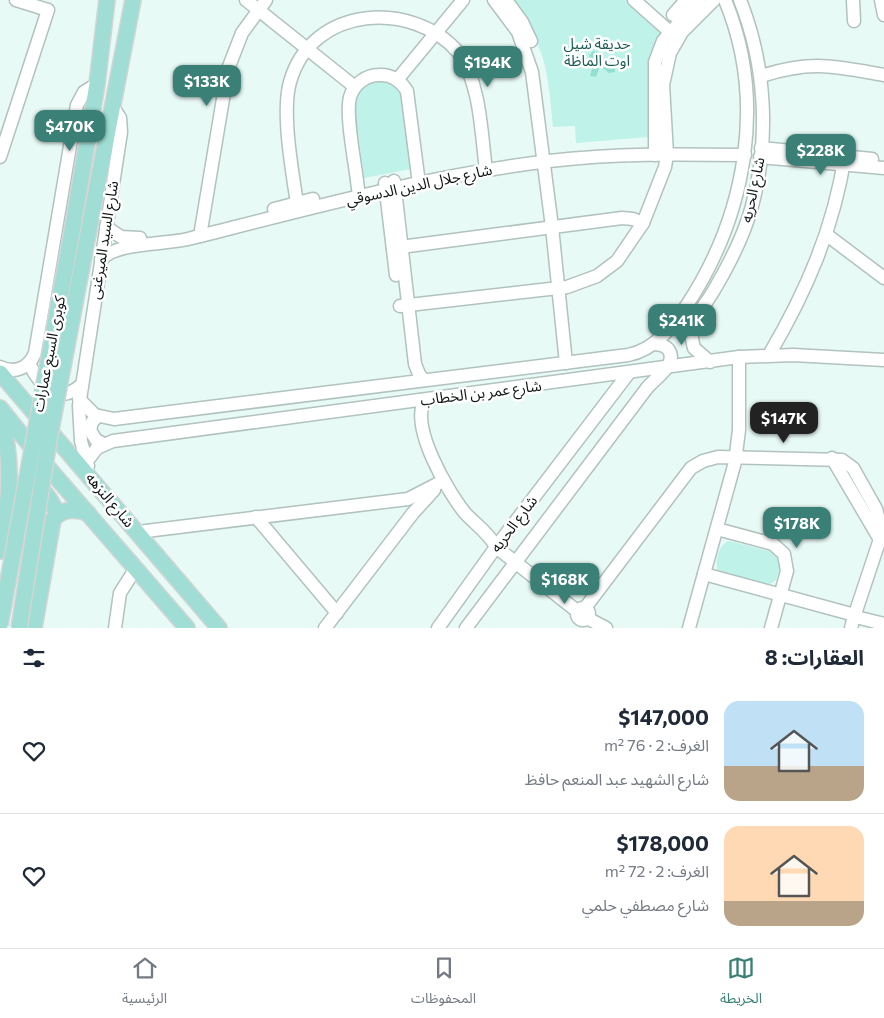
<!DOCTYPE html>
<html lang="ar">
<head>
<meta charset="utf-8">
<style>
	body { margin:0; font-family:Commissioner,"Noto Sans Arabic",sans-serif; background:#f2f2f3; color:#1f2937; direction:rtl; height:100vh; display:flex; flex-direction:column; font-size:19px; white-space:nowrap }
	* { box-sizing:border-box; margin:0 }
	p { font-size:16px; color:#747a83 }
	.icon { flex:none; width:28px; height:28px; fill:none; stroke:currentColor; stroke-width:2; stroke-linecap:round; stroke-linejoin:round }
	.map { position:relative; height:628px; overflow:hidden; direction:ltr }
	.drawer { display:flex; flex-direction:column; background:#fff; flex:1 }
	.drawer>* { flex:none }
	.price { position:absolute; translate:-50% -42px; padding:0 11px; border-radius:10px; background:#3a8076; color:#fff; font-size:16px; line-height:32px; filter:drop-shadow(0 1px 2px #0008) }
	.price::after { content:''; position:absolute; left:50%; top:30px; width:15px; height:11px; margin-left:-8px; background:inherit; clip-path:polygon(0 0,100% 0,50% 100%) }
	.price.on { background:#222; color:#fff }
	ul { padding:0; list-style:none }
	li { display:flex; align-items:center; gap:15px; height:125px; padding:0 20px }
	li+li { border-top:1px solid #e0e1e3 }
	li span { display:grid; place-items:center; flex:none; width:140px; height:100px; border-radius:15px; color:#555 }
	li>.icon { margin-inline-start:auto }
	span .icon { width:60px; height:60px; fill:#fffc; stroke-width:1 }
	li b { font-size:21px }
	h2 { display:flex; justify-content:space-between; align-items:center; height:60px; padding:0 20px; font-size:21px }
	.tabs { display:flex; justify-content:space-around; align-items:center; height:70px; border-top:1px solid #e0e1e3; background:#fff; font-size:14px; color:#747a83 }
	.tabs a { display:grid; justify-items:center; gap:2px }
	.tabs .on { color:#3a8076 }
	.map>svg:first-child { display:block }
</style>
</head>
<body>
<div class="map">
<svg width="884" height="628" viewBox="0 0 884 628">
	<rect width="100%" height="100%" fill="#e8faf6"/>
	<g fill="#bff2e9">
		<path d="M512 0H632L664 30 652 52 648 68V137L576 143 575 126 553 127C548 72 546 46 512 0Z"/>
		<polygon points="374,78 395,84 401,93 411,169 364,178 354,102 356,91"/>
		<path d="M729 541 773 552 779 557 780 567 776 580 767 586 719 573C713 563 719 544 729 541Z"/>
	</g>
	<polygon fill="#93e0d3" points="593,51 598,52 605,60 615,63 615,72 609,73 600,66 596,77 590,76 593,65 589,56"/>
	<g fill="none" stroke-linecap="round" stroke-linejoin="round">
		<g stroke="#b1c2bf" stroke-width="15">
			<g id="minor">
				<polyline points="246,0 355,87"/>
				<polyline points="494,0 518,32 532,72 552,227 566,363"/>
				<polyline points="506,0 522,22 531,41"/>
				<polyline points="634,0 670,32"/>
				<polyline points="853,0 854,21"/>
				<polyline points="881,0 884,15"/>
				<polyline points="673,15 686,0"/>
				<path d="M761 76C812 60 833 66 884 75"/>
				<polyline points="397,80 463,0"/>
				<polyline points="761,148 872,159"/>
				<polyline points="655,155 655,62 663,41 699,0"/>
				<polyline points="0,157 48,10 16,0"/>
				<polyline points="760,157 884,168"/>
				<polyline points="394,181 415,364 419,374 424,380"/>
				<polyline points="385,183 396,275"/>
				<path d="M358 189C356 167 345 115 350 97 354 84 366 75 379 75 391 74 401 81 407 91L418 176"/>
				<polyline points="274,209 313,199"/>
				<path d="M298 210C293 175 281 114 290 82 312 4 414 0 459 53 481 86 481 133 486 170"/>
				<polyline points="106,227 121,237 140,238"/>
				<polyline points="827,235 884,278"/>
				<polyline points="200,236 228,69 242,33 266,0"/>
				<polyline points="393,248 622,218 633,219 643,223"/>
				<path d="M101 259C119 242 163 245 188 239 307 209 426 176 549 161 614 153 679 154 745 155"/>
				<polyline points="400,306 567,287 597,276 617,261 643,223 665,167 667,154 663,85 670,53 682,32 714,0"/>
				<path d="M769 355C806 292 834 228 845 155"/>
				<path d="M710 362 694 348C692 340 690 333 693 326 697 313 708 301 714 290 730 263 744 236 752 206 770 139 766 65 740 0"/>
				<path d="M29 363C39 385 59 406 81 385"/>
				<path d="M0 367C15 374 29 368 35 353L77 105 84 92 97 84"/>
				<path d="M79 399 95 415 114 419 628 355C655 350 673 326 687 305 746 215 767 101 725 0"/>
				<path d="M425 400C409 426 448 492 465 513 475 524 489 533 496 547L577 611"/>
				<polyline points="98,416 92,422 90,430 96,440 104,444"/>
				<polyline points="832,458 879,538"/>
				<polyline points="87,461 97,448 113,441 739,357 793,355 884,360"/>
				<polyline points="88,466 81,441 79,406 121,132 120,118 113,107"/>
				<polyline points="256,517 337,613"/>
				<polyline points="717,529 773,544 784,554 787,571 771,628"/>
				<polyline points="138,532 408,499 443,481"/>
				<polyline points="704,574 851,614"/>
				<circle cx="583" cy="614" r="6"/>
				<polyline points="585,608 691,468 703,461 718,457 842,460 853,468 876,509 880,524 880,539 856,611"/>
				<polyline points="587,618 606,628"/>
				<polyline points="860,618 884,624"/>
				<polyline points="115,628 120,593 136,568"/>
				<polyline points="325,628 413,513 434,490"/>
				<polyline points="438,628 496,547 628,374"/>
				<path d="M466 628 647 388C655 378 679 364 668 349 664 345 659 344 653 344"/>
				<polyline points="689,628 735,462 739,430 739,357"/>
				<polyline points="851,628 853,620"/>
			</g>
		</g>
		<g stroke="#d4d5d5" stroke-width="18">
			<g id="major">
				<polyline points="73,226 97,84 107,0"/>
				<polyline points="89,229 133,0"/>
				<polyline points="0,373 219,628"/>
				<polyline points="0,408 50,470 187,628"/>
				<path d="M0 415C15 464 9 503 0 551"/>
				<path d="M15 491C35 475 51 496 57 515"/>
				<path d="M34 628 53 520C61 508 76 509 88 513"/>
			</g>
		</g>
		<use href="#minor" stroke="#fff" stroke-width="12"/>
		<use href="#major" stroke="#a0ddd4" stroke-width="15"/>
		<g stroke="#d4d5d5" stroke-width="18" stroke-linecap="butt">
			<g id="major-bridge">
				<polyline points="0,625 73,226"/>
				<polyline points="19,628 49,440 89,229"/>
			</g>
		</g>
		<use href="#major-bridge" stroke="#a0ddd4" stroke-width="15"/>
	</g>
	<g text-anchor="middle" stroke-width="5" stroke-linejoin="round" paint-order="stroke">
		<g font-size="15" fill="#1c5c54" stroke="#fff">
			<text x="597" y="49">حديقة شيل<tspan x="597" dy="17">اوت الماظة</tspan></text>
		</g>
		<g font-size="15" fill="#121817" stroke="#fff">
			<text transform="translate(419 185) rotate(-12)" y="5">شارع جلال الدين الدسوقي</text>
			<text transform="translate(753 190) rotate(-78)" y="5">شارع الحريه</text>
			<text transform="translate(104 240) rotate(-81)" y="5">شارع السيد الميرغنى</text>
			<text transform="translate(49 354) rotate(-79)" y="5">كوبرى السبع عمارات</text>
			<text transform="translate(481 393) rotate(-7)" y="5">شارع عمر بن الخطاب</text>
			<text transform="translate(110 500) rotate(50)" y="5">شارع النزهه</text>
			<text transform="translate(514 524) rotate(-53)" y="5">شارع الحريه</text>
		</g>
	</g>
</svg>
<b class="price" style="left:488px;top:88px">$194K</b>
<b class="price" style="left:207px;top:107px">$133K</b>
<b class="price" style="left:70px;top:152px">$470K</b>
<b class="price" style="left:821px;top:176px">$228K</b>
<b class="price" style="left:682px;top:346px">$241K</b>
<b class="price on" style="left:784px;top:444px">$147K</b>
<b class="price" style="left:797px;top:549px">$178K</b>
<b class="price" style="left:565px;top:605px">$168K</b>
</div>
<section class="drawer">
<h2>العقارات: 8<svg class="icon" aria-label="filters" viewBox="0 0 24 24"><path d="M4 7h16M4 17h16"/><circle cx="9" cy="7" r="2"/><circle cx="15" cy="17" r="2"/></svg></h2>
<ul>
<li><span style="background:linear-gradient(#bfe0f5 65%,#b9a48a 0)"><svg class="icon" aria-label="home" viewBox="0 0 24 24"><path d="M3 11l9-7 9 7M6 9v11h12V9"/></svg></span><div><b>$147,000</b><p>الغرف: 2 · 76 m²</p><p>شارع الشهيد عبد المنعم حافظ</p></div><svg class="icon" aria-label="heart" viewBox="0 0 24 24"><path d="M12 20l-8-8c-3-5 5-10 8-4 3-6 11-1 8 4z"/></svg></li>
<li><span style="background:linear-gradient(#ffd9b3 75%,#b9a48a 0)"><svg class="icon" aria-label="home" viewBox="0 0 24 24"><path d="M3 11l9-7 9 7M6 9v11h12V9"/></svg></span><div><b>$178,000</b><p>الغرف: 2 · 72 m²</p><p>شارع مصطفي حلمي</p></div><svg class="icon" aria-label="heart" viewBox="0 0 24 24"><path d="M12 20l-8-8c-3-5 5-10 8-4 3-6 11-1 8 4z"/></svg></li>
</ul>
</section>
<nav class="tabs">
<a class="on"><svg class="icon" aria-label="map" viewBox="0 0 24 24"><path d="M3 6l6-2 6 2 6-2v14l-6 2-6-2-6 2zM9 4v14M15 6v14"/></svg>الخريطة</a>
<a><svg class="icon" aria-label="saved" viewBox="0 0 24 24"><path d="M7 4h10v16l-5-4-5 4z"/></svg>المحفوظات</a>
<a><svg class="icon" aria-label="home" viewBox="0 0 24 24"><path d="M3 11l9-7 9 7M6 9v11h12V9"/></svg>الرئيسية</a>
</nav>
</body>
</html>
